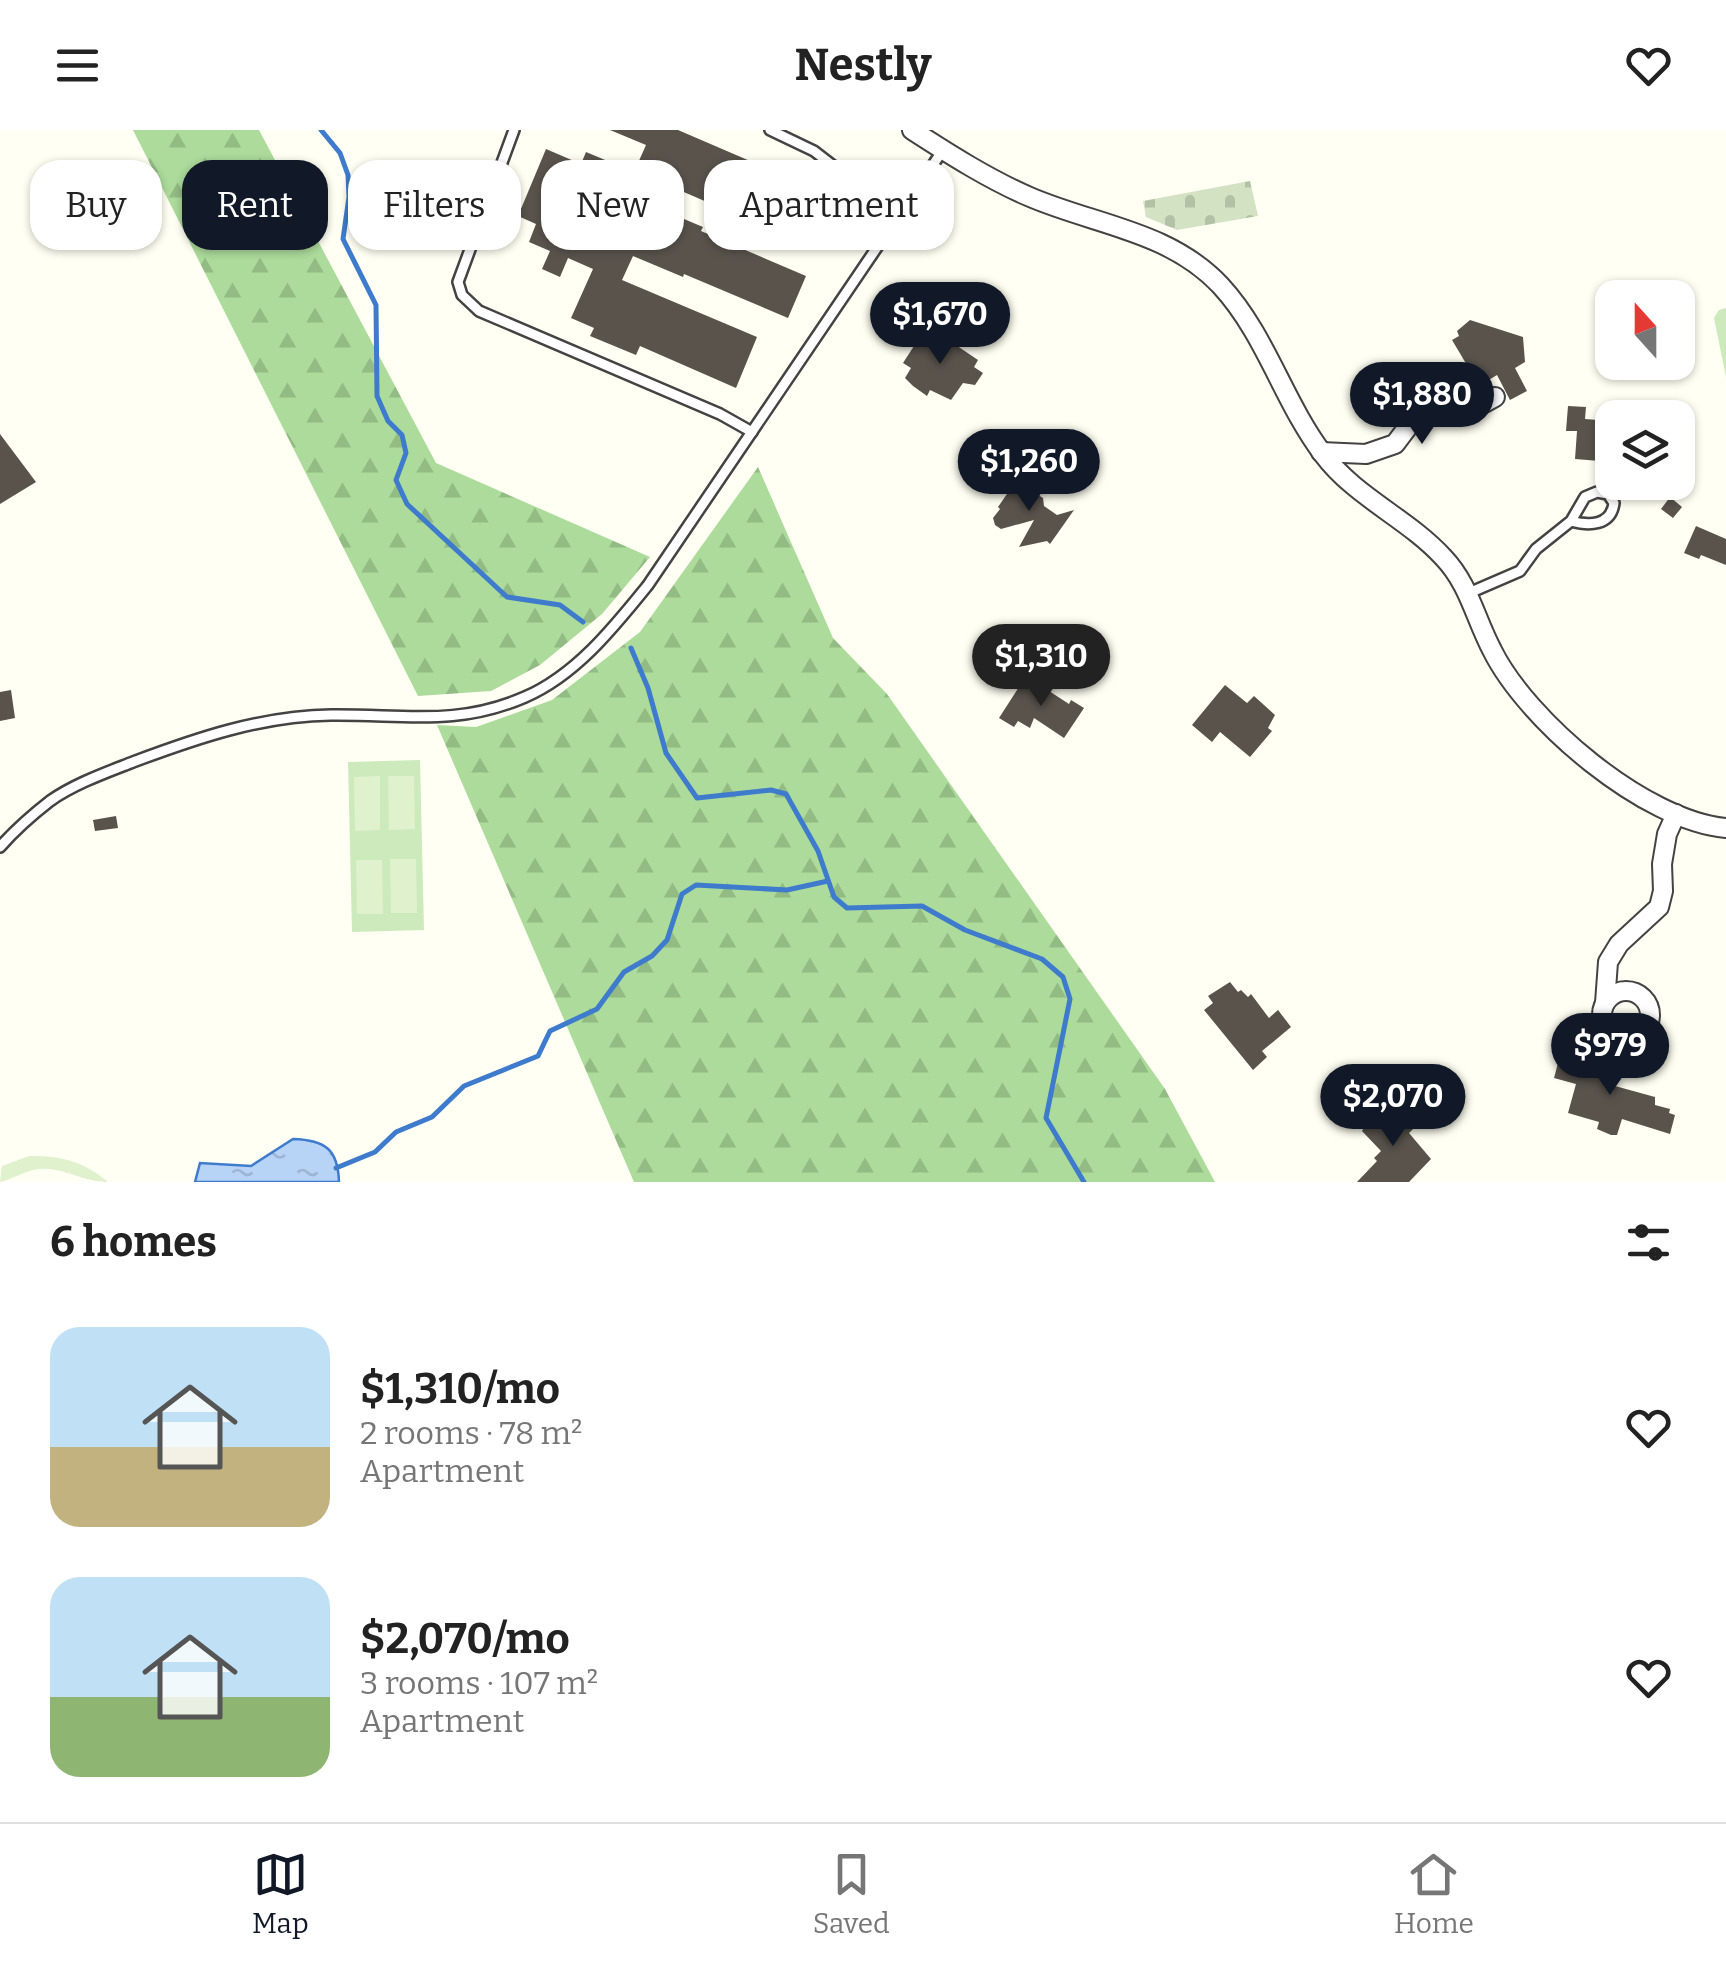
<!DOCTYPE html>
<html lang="en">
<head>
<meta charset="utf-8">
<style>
	body { margin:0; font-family:Bitter,serif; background:#f6f6f6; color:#222; height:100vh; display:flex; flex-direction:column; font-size:38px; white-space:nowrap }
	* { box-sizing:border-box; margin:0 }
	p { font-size:32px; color:#767676 }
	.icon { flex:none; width:55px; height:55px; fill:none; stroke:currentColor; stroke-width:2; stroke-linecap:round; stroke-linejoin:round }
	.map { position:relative; height:1052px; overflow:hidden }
	.details { display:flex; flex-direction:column; background:#fff; flex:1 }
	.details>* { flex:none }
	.guide { position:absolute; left:30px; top:30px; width:1000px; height:90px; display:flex; gap:20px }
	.needle { width:65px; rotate:339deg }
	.buttons { position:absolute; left:1595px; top:150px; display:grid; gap:20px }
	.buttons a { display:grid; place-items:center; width:100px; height:100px; border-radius:20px; background:#fff; box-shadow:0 2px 8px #0004; font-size:50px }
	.price { position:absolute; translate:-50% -85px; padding:0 22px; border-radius:35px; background:#111827; color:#fff; font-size:32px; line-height:65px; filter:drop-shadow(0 2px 5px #0008) }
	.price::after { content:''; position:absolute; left:50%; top:60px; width:30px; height:22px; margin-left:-15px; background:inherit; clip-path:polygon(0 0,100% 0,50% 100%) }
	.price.selected { background:#222; color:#fff }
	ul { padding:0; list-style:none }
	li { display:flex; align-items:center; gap:30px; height:250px; padding:0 50px }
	li span { display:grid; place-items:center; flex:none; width:280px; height:200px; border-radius:30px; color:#555 }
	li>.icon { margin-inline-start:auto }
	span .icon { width:120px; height:120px; fill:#fffc; stroke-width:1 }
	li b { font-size:42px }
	h2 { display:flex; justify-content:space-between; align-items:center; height:120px; padding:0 50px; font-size:42px }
	.pill { padding:0 35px; border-radius:30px; background:#fff; box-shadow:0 2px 8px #0004; font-size:35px; line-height:90px }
	.pill.selected { background:#111827; color:#fff }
	header { display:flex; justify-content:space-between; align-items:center; height:130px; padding:0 50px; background:#fff; font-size:45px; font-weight:700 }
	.tabs { display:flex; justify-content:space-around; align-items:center; height:140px; border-top:2px solid #e0e0e0; background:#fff; font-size:28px; color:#767676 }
	.tabs a { display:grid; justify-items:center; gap:5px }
	.tabs .selected { color:#111827 }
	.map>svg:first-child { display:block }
</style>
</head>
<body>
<header><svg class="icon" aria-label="menu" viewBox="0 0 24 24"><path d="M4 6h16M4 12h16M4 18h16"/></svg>Nestly<svg class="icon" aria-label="heart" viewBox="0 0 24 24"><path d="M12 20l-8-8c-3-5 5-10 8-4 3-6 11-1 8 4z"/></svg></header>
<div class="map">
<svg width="1726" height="1052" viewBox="0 0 1726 1052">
	<defs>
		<pattern id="forest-firs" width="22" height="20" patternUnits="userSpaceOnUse" patternTransform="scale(2.5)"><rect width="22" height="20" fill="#acdb9b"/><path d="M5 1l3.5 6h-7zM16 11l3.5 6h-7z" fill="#93bb84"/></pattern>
		<pattern id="cemetery-stones" width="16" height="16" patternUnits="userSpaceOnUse" patternTransform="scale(2.5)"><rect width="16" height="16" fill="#d2e2c3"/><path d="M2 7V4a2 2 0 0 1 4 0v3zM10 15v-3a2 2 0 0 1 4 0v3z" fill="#b3c1a6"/></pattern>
		<pattern id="water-ripples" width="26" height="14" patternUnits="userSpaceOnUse" patternTransform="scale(2.5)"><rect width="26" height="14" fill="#b7d4f6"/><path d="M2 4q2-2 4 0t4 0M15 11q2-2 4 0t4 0" fill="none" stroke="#9cb5d2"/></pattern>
	</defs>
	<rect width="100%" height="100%" fill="#fffff3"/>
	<g fill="url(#forest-firs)">
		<polygon points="133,0 259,0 436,333 650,427 602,484 540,535 491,561 418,566"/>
		<polygon points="758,337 833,508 887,564 1165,959 1215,1052 634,1052 437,595 476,597 552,570 640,502"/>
	</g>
	<polygon fill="url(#cemetery-stones)" points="1250,51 1258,86 1177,100 1146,87 1143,71"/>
	<g fill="#cceabc">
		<polygon points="1726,178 1726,247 1714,188 1719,180"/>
		<polygon points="420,630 424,800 352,802 348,632"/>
	</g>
	<g fill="#dff1cd">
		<polygon points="380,646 380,700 355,701 354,647"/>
		<polygon points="388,646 414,646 415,699 389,700"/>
		<polygon points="416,729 417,783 391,783 390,729"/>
		<polygon points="356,730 382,730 383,784 357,784"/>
		<path d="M29 1026C62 1026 83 1031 108 1052 82 1052 64 1037 38 1039 24 1041 13 1049 0 1052L2 1036Z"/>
	</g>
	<path fill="url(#water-ripples)" stroke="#3e7bcd" stroke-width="2.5" d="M293 1009C325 1010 338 1019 339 1052H195L200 1033 251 1036Z"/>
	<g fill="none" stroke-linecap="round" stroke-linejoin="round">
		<g stroke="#3e7bcd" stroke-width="5">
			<polyline points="321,0 340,23 348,45 349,67 343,109 376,175 377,266 388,291 402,305 406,323 396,350 407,374 507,467 560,475 583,492"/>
			<polyline points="631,518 648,558 666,623 697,668 771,660 786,664 818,721 834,767 847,778 922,776 965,800 1042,829 1063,847 1070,869 1046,988 1084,1052"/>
			<polyline points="336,1038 375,1022 396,1002 432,987 464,956 538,926 550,901 597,879 624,842 652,826 667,810 682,764 696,755 787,760 828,751"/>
		</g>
	</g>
	<g fill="#59534c">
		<polygon points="610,0 678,0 794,50 801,34 816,41 810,56 820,60 799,112 663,53 653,76 703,97 701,101 806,146 788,188 684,144 683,147 633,126 622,150 757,207 736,258 640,216 636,225 590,206 594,198 571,188 593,139 568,128 560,147 542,139 550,121 529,112 536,94 518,86 546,19 581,34 586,22 634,42 646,15"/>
		<polygon points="1470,190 1523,207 1525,232 1515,238 1527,261 1510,270 1497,245 1482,254 1477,245 1474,247 1452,210 1459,206 1457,201"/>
		<polygon points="923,202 939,213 944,207 978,230 974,237 983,243 975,255 963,253 951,270 930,260 927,266 913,256 905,248 911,238 903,233"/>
		<polygon points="1568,276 1586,277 1585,289 1612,291 1612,332 1575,329 1577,301 1566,301"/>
		<polygon points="0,304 36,352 0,374"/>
		<polygon points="1020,345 1033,350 1032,361 1043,368 1044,376 1057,385 1074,380 1050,414 1047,411 1019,417 1034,390 1001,399 995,395 993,388 1000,379 998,377"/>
		<polygon points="1670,367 1682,377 1673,388 1661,379"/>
		<polygon points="1696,396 1726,409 1726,435 1701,425 1699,429 1684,423"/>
		<polygon points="1026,546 1069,574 1071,570 1084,578 1064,608 1034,588 1030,598 1018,591 1014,597 999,588"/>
		<polygon points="1225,555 1247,573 1254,566 1275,585 1268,598 1272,601 1250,627 1220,602 1212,612 1192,595"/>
		<polygon points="11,560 15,588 0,591 0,562"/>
		<polygon points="116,686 118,698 95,701 93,690"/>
		<polygon points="1230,852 1238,862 1241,860 1248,867 1251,864 1269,888 1278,880 1291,897 1262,921 1267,927 1253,940 1204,880 1213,873 1208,866"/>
		<polygon points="1561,922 1574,926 1573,932 1595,939 1607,933 1621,937 1615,956 1655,967 1655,975 1670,979 1669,983 1675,985 1670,1004 1622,989 1617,1005 1611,1005 1597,999 1599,992 1568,983 1576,954 1554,948"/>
		<polygon points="1382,978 1383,990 1394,980 1414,998 1409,1003 1431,1029 1409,1052 1357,1052 1377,1031 1374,1028 1381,1021 1362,1001 1367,992 1368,979"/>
	</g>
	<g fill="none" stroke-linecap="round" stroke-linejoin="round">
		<g stroke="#434343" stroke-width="14">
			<g id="lane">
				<polyline points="514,0 458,152 462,165 479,181 720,284 752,302"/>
				<polyline points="770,0 814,21 898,86"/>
				<path d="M1469 463 1520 441 1536 419 1571 391 1585 367 1597 362 1608 364 1614 373C1611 396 1589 396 1571 391"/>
				<path d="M0 717C15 700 32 685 50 671 74 654 105 643 133 632 197 608 261 586 331 585 403 584 456 597 525 567 576 545 614 497 648 455L943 20"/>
			</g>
		</g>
		<g stroke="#434343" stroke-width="22">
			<g id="street">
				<path d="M912 0C949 24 990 50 1030 67 1095 95 1170 101 1221 156 1266 205 1283 271 1323 324 1355 367 1407 388 1443 427 1469 454 1475 488 1492 520 1527 591 1645 691 1726 698"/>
				<path d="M1321 322 1366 324 1395 314 1435 261C1452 249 1463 256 1473 272L1484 273 1495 267"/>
				<circle cx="1626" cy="885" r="24"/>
				<polyline points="1605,873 1608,832 1619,814 1659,777 1663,761 1662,734 1667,704 1676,684"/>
				<polyline points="1597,927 1605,895"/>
			</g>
		</g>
		<use href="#lane" stroke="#fff" stroke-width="9"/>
		<use href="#street" stroke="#fff" stroke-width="18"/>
	</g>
</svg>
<div class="buttons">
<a><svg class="needle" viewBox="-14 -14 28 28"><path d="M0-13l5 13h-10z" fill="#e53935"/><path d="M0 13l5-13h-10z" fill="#767676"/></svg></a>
<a><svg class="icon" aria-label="layers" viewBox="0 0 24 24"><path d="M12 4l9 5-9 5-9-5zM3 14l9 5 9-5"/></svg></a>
</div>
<b class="price" style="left:940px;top:237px">$1,670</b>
<b class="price" style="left:1422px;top:317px">$1,880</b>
<b class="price" style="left:1029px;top:384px">$1,260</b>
<b class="price selected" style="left:1041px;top:579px">$1,310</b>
<b class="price" style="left:1610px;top:968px">$979</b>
<b class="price" style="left:1393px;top:1019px">$2,070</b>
<div class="guide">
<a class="pill">Buy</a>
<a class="pill selected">Rent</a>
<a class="pill">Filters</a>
<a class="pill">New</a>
<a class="pill">Apartment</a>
</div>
</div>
<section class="details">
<h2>6 homes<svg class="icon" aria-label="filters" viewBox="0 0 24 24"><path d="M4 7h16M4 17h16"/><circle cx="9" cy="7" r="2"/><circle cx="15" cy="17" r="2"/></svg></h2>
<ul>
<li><span style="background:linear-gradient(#bfe0f5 60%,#c2b280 0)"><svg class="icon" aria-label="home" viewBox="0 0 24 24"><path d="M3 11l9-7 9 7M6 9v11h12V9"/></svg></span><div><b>$1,310/mo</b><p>2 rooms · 78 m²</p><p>Apartment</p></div><svg class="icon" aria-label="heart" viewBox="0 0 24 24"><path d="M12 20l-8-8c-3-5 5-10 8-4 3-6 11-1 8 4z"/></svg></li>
<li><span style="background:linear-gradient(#bfe0f5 60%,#8fb573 0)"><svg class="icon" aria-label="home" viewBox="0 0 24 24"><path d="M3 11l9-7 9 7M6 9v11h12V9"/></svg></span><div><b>$2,070/mo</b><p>3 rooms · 107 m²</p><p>Apartment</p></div><svg class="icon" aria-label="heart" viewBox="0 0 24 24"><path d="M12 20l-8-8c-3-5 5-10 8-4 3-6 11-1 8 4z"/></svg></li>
</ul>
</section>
<nav class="tabs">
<a class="selected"><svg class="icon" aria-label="map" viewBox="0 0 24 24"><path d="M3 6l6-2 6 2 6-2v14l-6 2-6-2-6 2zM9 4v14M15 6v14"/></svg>Map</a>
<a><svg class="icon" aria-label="saved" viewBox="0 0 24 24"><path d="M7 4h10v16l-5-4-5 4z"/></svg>Saved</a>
<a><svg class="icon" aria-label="home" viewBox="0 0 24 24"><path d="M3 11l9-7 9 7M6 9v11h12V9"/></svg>Home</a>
</nav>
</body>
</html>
